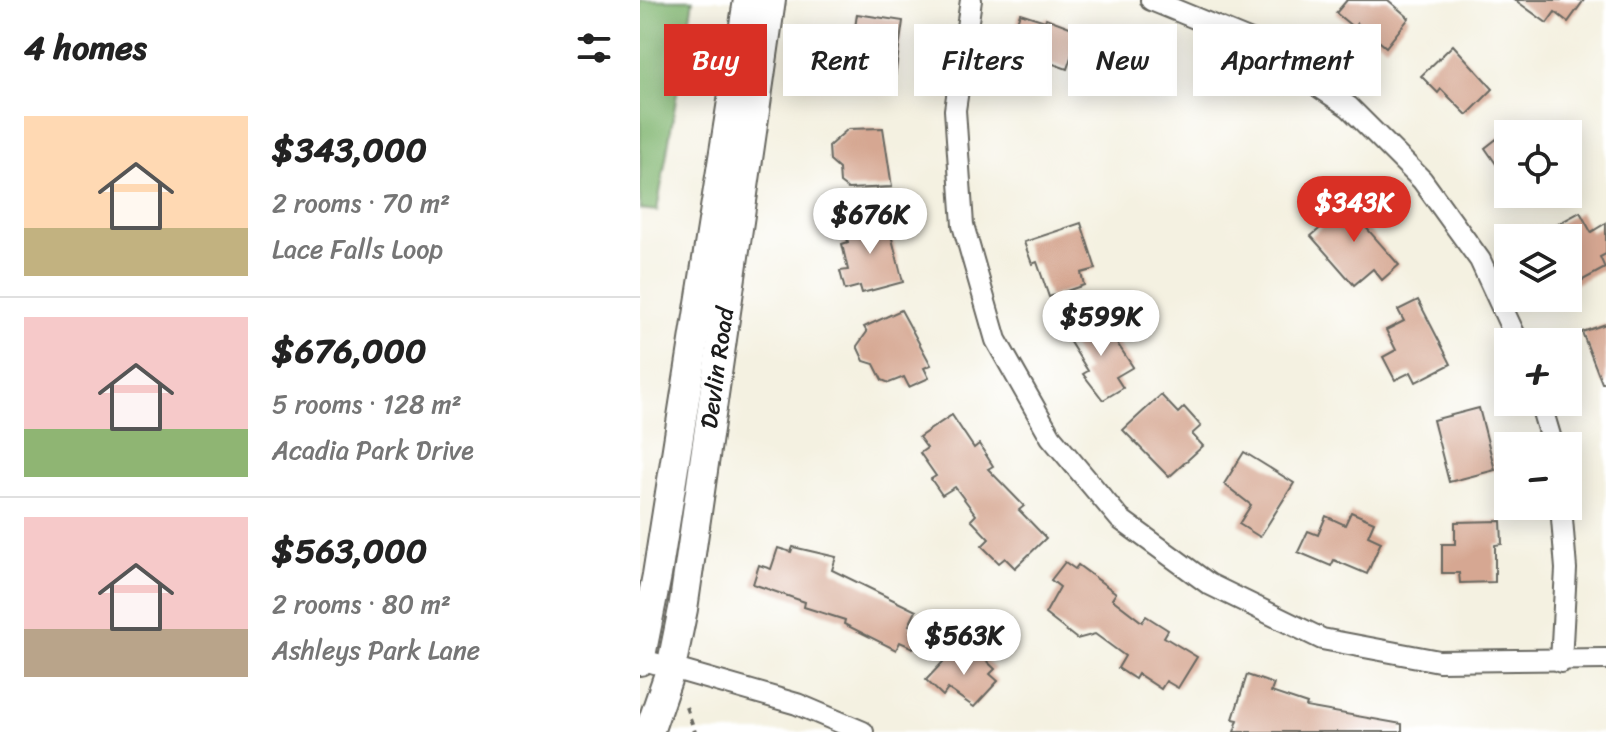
<!DOCTYPE html>
<html lang="en">
<head>
<meta charset="utf-8">
<style>
	body { margin:0; font-family:Sriracha,sans-serif; background:#f2f2f2; color:#222; height:100vh; display:flex; flex-direction:column; font-size:30px; white-space:nowrap }
	* { box-sizing:border-box; margin:0 }
	p { font-size:26px; color:#767676 }
	.icon { flex:none; width:44px; height:44px; fill:none; stroke:currentColor; stroke-width:2; stroke-linecap:round; stroke-linejoin:round }
	.map { position:relative; flex:1; overflow:hidden }
	.side { display:flex; flex-direction:column; background:#fff; width:640px }
	.side>* { flex:none }
	.hud { position:absolute; left:24px; top:24px; width:760px; height:72px; display:flex; gap:16px }
	.fabs { position:absolute; left:854px; top:120px; display:grid; gap:16px }
	.fabs a { display:grid; place-items:center; width:88px; height:88px; border-radius:0px; background:#fff; box-shadow:0 4px 20px #0003; font-size:40px }
	.price { position:absolute; translate:-50% -68px; padding:0 18px; border-radius:28px; background:#fff; color:#222; font-size:26px; line-height:52px; filter:drop-shadow(0 2px 4px #0008) }
	.price::after { content:''; position:absolute; left:50%; top:48px; width:24px; height:18px; margin-left:-12px; background:inherit; clip-path:polygon(0 0,100% 0,50% 100%) }
	.price.current { background:#d93025; color:#fff }
	ul { padding:0; list-style:none }
	li { display:flex; align-items:center; gap:24px; height:200px; padding:0 24px }
	li+li { border-top:2px solid #e0e0e0 }
	li span { display:grid; place-items:center; flex:none; width:224px; height:160px; border-radius:0px; color:#555 }
	li>.icon { margin-inline-start:auto }
	span .icon { width:96px; height:96px; fill:#fffc; stroke-width:1 }
	li b { font-size:34px }
	h2 { display:flex; justify-content:space-between; align-items:center; height:96px; padding:0 24px; font-size:34px }
	.pill { padding:0 28px; border-radius:0px; background:#fff; box-shadow:0 4px 20px #0003; font-size:28px; line-height:72px }
	.pill.current { background:#d93025; color:#fff }
	main { display:flex; flex:1; min-height:0 }
	.map>svg:first-child { display:block }
</style>
</head>
<body>
<main>
<section class="side">
<h2>4 homes<svg class="icon" aria-label="filters" viewBox="0 0 24 24"><path d="M4 7h16M4 17h16"/><circle cx="9" cy="7" r="2"/><circle cx="15" cy="17" r="2"/></svg></h2>
<ul>
<li><span style="background:linear-gradient(#ffd9b3 70%,#c2b280 0)"><svg class="icon" aria-label="home" viewBox="0 0 24 24"><path d="M3 11l9-7 9 7M6 9v11h12V9"/></svg></span><div><b>$343,000</b><p>2 rooms · 70 m²</p><p>Lace Falls Loop</p></div></li>
<li><span style="background:linear-gradient(#f6c9c9 70%,#8fb573 0)"><svg class="icon" aria-label="home" viewBox="0 0 24 24"><path d="M3 11l9-7 9 7M6 9v11h12V9"/></svg></span><div><b>$676,000</b><p>5 rooms · 128 m²</p><p>Acadia Park Drive</p></div></li>
<li><span style="background:linear-gradient(#f6c9c9 70%,#b9a48a 0)"><svg class="icon" aria-label="home" viewBox="0 0 24 24"><path d="M3 11l9-7 9 7M6 9v11h12V9"/></svg></span><div><b>$563,000</b><p>2 rooms · 80 m²</p><p>Ashleys Park Lane</p></div></li>
</ul>
</section>
<div class="map">
<svg width="966" height="732" viewBox="0 0 966 732">
	<rect width="100%" height="100%" fill="#fff"/>
	<filter id="ink" filterUnits="userSpaceOnUse"><feTurbulence type="fractalNoise" baseFrequency=".0125" numOctaves="2"/><feDisplacementMap in="SourceGraphic" scale="16" xChannelSelector="R" yChannelSelector="G"/><feConvolveMatrix kernelMatrix="1 2 1 2 8 2 1 2 1" color-interpolation-filters="sRGB"/></filter>
	<filter id="wash" filterUnits="userSpaceOnUse"><feTurbulence type="fractalNoise" baseFrequency=".006" numOctaves="4" result="noise"/><feDisplacementMap in="SourceGraphic" scale="32" xChannelSelector="R" yChannelSelector="G"/><feGaussianBlur stdDeviation="1.8" result="paint"/><feColorMatrix in="noise" values="0 0 0 0 0 0 0 0 0 0 0 0 0 0 0 0 0 1.4 0 .05"/><feComposite in="paint" operator="in"/></filter>
	<g filter="url(#wash)">
		<rect width="100%" height="100%" fill="#f4f1e1"/>
		<polygon fill="#81b671" stroke="#4e6946" stroke-width="2" points="0,0 53,0 17,211 0,209"/>
		<g id="blocks">
			<g fill="#d6a792">
				<polygon points="707,0 748,0 769,18 746,47 717,23 714,28 696,13"/>
				<polygon points="875,0 944,0 928,22 915,12 907,23"/>
				<polygon points="380,13 405,21 406,18 451,35 444,57 432,54 427,69 369,48"/>
				<polygon points="217,14 263,21 254,84 210,77 212,67 202,65 206,41 213,42"/>
				<polygon points="813,45 853,89 827,115 801,89 798,93 781,76"/>
				<polygon points="243,128 252,187 208,189 200,183 199,169 190,161 189,146 208,129"/>
				<polygon points="868,130 868,181 845,148"/>
				<polygon points="717,197 732,215 722,223 759,265 742,280 733,269 714,285 671,236"/>
				<polygon points="940,212 951,232 966,223 966,254 960,257 965,268 928,288 928,238 892,238"/>
				<polygon points="246,215 263,282 222,293 220,286 205,290 200,271 208,270 202,244 208,242 204,226"/>
				<polygon points="441,223 456,269 441,273 444,285 409,297 397,262 392,264 384,242"/>
				<polygon points="778,300 811,364 776,382 771,372 755,380 743,357 756,350 746,330 764,321 758,310"/>
				<polygon points="261,310 291,365 284,368 289,378 269,387 264,377 249,383 242,380 234,364 224,361 217,346 227,332 224,327"/>
				<polygon points="461,319 493,367 476,377 483,388 463,400 443,374 448,371 428,339"/>
				<polygon points="966,324 966,383 962,383 942,332"/>
				<polygon points="521,395 538,413 544,407 561,426 552,434 563,446 529,477 483,430"/>
				<polygon points="839,408 855,470 809,482 793,420"/>
				<polygon points="312,415 334,448 339,444 353,466 348,469 384,506 379,510 406,538 375,568 365,558 359,563 342,546 349,539 331,520 336,515 315,487 302,495 291,479 296,476 280,453 287,448 279,437"/>
				<polygon points="604,452 654,483 620,537 599,524 611,505 584,484"/>
				<polygon points="711,512 734,522 728,536 741,542 727,574 694,560 691,566 658,552 668,531 678,535 686,516 705,525"/>
				<polygon points="861,521 862,544 855,545 855,582 820,583 819,573 802,573 802,544 815,544 815,522"/>
				<polygon points="153,547 196,557 192,570 276,611 269,625 281,632 273,648 260,642 256,650 204,624 205,620 164,607 165,602 113,584 119,565 131,569 138,548 151,552"/>
				<polygon points="425,562 435,569 438,565 476,593 472,599 502,622 506,616 528,630 524,637 557,657 538,688 526,681 521,689 498,674 495,679 478,668 485,656 455,634 437,639 405,614 420,587 411,580"/>
				<polygon points="318,646 333,661 339,654 355,669 350,674 358,681 334,707 308,689 303,696 286,680"/>
				<polygon points="607,675 634,684 631,692 667,704 666,707 762,724 762,732 594,732 598,720 593,719"/>
			</g>
		</g>
	</g>
	<g filter="url(#ink)">
		<use href="#blocks" fill-opacity="0" stroke="#686761" stroke-width="2"/>
		<g fill="none" stroke-linecap="round" stroke-linejoin="round">
			<g stroke="#686761" stroke-width="24">
				<g id="minor">
					<polyline points="331,0 315,110 323,225 356,340 411,437 480,519 569,584 682,639 799,661 966,659"/>
					<polyline points="511,0 611,41 709,107 782,180 840,260 878,342"/>
					<polyline points="900,402 913,446"/>
					<polyline points="0,659 157,704 223,732"/>
					<polyline points="921,662 926,569 921,506"/>
				</g>
			</g>
			<g stroke="#686761" stroke-width="32">
				<g id="secondary">
					<polyline points="0,661 17,575 108,0"/>
					<polyline points="9,732 31,668 43,609 131,0"/>
				</g>
			</g>
			<polyline stroke="#686761" stroke-width="4" stroke-dasharray="6 6" stroke-linecap="butt" points="46,707 55,732"/>
			<use href="#minor" stroke="#fff" stroke-width="20"/>
			<use href="#secondary" stroke="#fff" stroke-width="28"/>
		</g>
	</g>
	<g text-anchor="middle" stroke-width="7" stroke-linejoin="round" paint-order="stroke">
		<g font-size="24" fill="#1c1c1c" stroke="#fff">
			<text transform="translate(77 368) rotate(-82)" y="8">Devlin Road</text>
		</g>
	</g>
</svg>
<div class="fabs">
<a><svg class="icon" aria-label="locate" viewBox="0 0 24 24"><circle cx="12" cy="12" r="6"/><path d="M12 2v4M12 18v4M2 12h4M18 12h4"/></svg></a>
<a><svg class="icon" aria-label="layers" viewBox="0 0 24 24"><path d="M12 4l9 5-9 5-9-5zM3 14l9 5 9-5"/></svg></a>
<a>+</a>
<a>−</a>
</div>
<b class="price current" style="left:714px;top:244px">$343K</b>
<b class="price" style="left:230px;top:256px">$676K</b>
<b class="price" style="left:461px;top:358px">$599K</b>
<b class="price" style="left:324px;top:677px">$563K</b>
<div class="hud">
<a class="pill current">Buy</a>
<a class="pill">Rent</a>
<a class="pill">Filters</a>
<a class="pill">New</a>
<a class="pill">Apartment</a>
</div>
</div>
</main>
</body>
</html>
